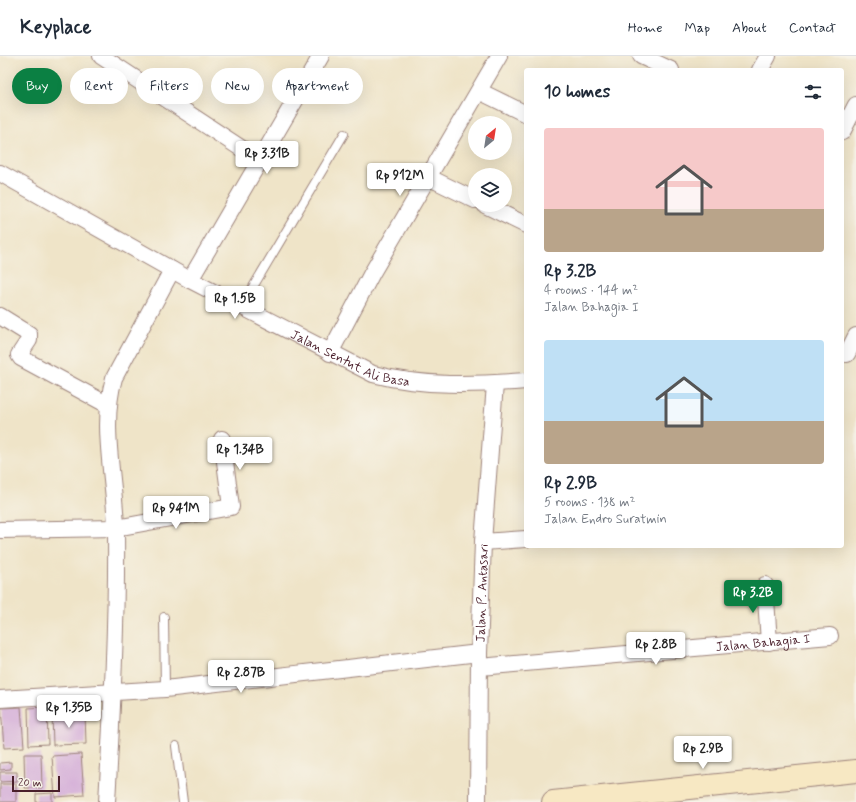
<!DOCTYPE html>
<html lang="en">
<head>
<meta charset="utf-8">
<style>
	body { margin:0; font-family:Mynerve,sans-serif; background:#f2f2f3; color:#1f2937; height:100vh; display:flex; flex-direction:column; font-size:15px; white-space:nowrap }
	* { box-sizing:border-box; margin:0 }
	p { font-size:13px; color:#747a83 }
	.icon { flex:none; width:22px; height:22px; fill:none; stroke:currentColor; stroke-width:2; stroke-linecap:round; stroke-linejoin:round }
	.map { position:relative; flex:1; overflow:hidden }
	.details { position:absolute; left:524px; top:12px; width:320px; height:480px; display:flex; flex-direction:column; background:#fff; border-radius:4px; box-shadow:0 4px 16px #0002 }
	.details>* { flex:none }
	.banner { position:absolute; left:12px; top:12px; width:380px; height:36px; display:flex; gap:8px }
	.needle { width:26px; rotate:30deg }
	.fabs { position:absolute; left:468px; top:60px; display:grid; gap:8px }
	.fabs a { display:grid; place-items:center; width:44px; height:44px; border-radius:50%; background:#fff; box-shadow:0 4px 16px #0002; font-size:20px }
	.scale { position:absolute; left:12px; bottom:10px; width:48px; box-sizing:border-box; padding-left:4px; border:2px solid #4a1f2b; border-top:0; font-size:11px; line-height:14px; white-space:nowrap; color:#4a1f2b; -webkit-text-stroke:3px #f7f3e8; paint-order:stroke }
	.price { position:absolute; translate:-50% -34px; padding:0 9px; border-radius:4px; background:#fff; color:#222; font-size:13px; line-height:26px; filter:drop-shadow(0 1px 2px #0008) }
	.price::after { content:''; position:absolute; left:50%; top:24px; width:12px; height:9px; margin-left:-6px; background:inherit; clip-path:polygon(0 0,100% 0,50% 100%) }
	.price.on { background:#0b8043; color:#fff }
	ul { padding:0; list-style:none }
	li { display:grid; align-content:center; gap:8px; height:212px; padding:0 20px }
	li span { display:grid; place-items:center; height:124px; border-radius:4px; color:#555 }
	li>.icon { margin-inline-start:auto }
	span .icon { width:72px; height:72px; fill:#fffc; stroke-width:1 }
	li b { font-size:17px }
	h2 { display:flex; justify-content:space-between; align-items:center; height:48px; padding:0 20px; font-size:17px }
	.tag { padding:0 14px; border-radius:18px; background:#fff; box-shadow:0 4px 16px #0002; font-size:14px; line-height:36px }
	.tag.on { background:#0b8043; color:#fff }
	header { display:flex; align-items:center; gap:24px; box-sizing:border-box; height:56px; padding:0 20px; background:#fff; border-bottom:1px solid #e0e1e3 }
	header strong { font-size:19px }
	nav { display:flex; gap:22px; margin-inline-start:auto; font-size:14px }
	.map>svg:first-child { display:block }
</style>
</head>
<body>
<header>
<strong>Keyplace</strong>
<nav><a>Home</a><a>Map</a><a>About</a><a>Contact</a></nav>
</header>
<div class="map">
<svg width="856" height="746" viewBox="0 0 856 746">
	<rect width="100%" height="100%" fill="#f7f3e8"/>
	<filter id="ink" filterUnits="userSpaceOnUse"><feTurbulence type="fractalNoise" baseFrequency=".025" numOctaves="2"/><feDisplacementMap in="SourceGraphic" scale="8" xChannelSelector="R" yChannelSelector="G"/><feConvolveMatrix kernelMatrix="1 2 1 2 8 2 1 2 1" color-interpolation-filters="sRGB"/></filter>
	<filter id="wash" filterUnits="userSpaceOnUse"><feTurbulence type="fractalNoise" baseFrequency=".012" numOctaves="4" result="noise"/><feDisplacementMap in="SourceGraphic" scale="16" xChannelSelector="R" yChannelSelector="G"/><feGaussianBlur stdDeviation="0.9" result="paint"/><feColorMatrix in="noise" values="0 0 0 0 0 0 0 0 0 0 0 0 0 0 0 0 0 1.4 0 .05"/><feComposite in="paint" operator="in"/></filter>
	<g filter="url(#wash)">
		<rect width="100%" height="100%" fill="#efe4c8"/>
		<g id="blocks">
			<g fill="#d4add8">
				<polygon points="21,651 24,691 4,692 1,652"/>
				<polygon points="47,651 48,688 29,689 28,652"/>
				<polygon points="85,656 86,688 53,689 52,658"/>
				<polygon points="24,698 41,698 42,732 25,732"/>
				<polygon points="81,698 84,739 55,741 52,700"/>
				<polygon points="11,706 11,713 0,714 0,707"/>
				<polygon points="0,716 17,716 17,725 0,726"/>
				<rect x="0" y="728" width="16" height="18"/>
				<polygon points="52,737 52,746 36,746 36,738"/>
			</g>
		</g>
	</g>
	<g filter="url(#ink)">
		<use href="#blocks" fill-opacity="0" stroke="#9c827a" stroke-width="1"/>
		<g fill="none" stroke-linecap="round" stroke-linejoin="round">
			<g stroke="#9c827a" stroke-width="10">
				<g id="service">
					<polyline points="241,251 344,78"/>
					<polyline points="164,561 165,633"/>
					<polyline points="176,690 183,746"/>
				</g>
			</g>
			<g stroke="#9c827a" stroke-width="18">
				<g id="minor">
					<polyline points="101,0 259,104"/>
					<polyline points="641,0 671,14"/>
					<polyline points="760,14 768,0"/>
					<polyline points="479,35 526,58"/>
					<polyline points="842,76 856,49"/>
					<path id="s1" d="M0 117 190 224 373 318C423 331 474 329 526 325"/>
					<polyline points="428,121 475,144"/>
					<polyline points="485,149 526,169"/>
					<polyline points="190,224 321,0"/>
					<polyline points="0,260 29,278 29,284 19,299 21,302 108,349"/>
					<polyline points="330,297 372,217 499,0"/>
					<polyline points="847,298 856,280"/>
					<polyline points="0,474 116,472 231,451 222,383"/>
					<polyline points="483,486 526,483"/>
					<polyline points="765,529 769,586"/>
					<path id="s2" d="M480 611 830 580"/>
					<polyline points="0,643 165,633 479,597"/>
					<path d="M107 746C112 655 117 564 116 473 115 424 100 370 114 322L172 214"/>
					<path id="s3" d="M478 746 479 597 483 486 495 328"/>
				</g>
			</g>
			<g stroke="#9c827a" stroke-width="24">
				<polyline id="secondary" points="553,746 856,715"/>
			</g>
			<use href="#service" stroke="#fff" stroke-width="8"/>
			<use href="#minor" stroke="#fff" stroke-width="16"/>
			<use href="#secondary" stroke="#f7e8c3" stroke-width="22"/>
		</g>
	</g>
	<g text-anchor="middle" stroke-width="4" stroke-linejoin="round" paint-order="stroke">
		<g font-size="13" fill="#4a1f2b" stroke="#f7f3e8">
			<text dy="5" stroke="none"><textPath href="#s1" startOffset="397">Jalan Sentut Ali Basa</textPath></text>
			<text dy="5" stroke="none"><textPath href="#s3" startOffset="209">Jalan P. Antasari</textPath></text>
			<text dy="5" stroke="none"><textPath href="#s2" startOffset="284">Jalan Bahagia I</textPath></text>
		</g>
	</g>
</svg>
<div class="fabs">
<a><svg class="needle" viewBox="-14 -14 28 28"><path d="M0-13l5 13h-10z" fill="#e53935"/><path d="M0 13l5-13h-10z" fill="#747a83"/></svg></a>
<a><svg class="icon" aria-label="layers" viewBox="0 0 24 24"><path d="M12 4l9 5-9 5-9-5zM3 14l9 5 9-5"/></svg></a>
</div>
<div class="scale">20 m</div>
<b class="price" style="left:267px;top:119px">Rp 3.31B</b>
<b class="price" style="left:400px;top:141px">Rp 912M</b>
<b class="price" style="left:235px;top:264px">Rp 1.5B</b>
<b class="price" style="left:240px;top:415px">Rp 1.34B</b>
<b class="price" style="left:176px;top:474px">Rp 941M</b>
<b class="price on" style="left:753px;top:558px">Rp 3.2B</b>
<b class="price" style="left:656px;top:610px">Rp 2.8B</b>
<b class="price" style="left:241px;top:638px">Rp 2.87B</b>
<b class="price" style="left:69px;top:673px">Rp 1.35B</b>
<b class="price" style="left:703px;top:714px">Rp 2.9B</b>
<div class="banner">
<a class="tag on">Buy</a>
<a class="tag">Rent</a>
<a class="tag">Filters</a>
<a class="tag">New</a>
<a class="tag">Apartment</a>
</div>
<section class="details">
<h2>10 homes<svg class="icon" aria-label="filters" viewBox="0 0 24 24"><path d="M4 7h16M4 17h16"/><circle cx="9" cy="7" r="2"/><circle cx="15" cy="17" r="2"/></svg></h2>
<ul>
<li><span style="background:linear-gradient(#f6c9c9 65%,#b9a48a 0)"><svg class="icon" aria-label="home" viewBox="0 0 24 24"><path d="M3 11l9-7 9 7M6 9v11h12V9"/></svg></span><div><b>Rp 3.2B</b><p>4 rooms · 144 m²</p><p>Jalan Bahagia I</p></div></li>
<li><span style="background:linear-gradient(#bfe0f5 65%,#b9a48a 0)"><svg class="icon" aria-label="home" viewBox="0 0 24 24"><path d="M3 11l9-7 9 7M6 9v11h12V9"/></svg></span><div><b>Rp 2.9B</b><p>5 rooms · 138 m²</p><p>Jalan Endro Suratmin</p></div></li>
</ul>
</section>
</div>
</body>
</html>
